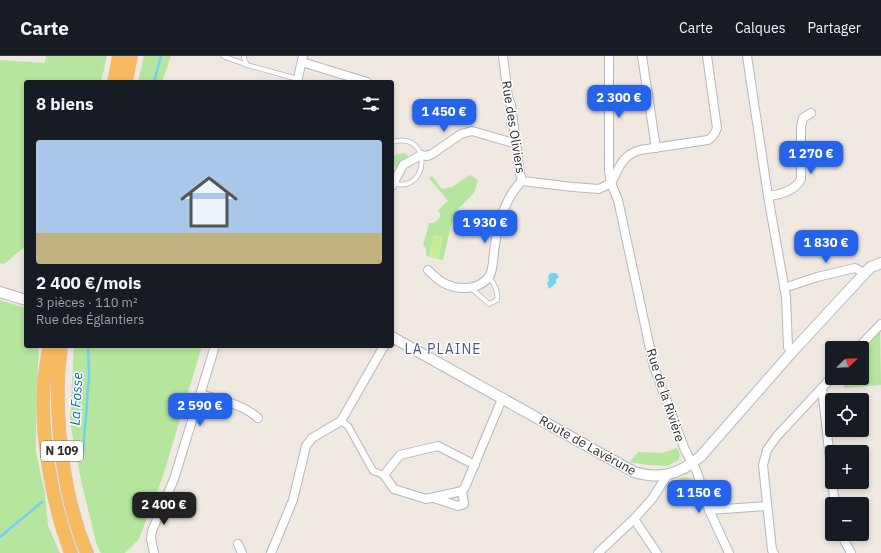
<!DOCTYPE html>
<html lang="fr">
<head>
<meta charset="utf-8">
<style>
	body { margin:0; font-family:"IBM Plex Sans",sans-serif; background:#20242c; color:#f1f3f6; height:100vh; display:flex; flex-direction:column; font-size:15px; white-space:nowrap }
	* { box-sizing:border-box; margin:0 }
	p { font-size:13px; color:#9ea1a6 }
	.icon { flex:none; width:22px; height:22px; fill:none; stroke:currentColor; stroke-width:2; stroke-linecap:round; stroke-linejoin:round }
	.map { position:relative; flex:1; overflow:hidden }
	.sheet { position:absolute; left:24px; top:24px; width:370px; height:268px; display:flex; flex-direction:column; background:#171b24; border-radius:4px; box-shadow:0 2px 6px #0003 }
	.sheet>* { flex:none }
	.needle { width:26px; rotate:67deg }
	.controls { position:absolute; left:825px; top:285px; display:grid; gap:8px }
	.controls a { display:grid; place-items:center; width:44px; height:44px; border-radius:4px; background:#171b24; box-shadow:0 2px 6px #0003; font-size:20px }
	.price { position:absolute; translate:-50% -34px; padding:0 9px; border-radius:8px; background:#2563eb; color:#fff; font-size:13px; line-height:26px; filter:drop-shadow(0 1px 2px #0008) }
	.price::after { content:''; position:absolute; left:50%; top:24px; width:12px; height:9px; margin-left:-6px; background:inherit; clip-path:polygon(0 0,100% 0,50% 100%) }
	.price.active { background:#222; color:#fff }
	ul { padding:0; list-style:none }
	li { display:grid; align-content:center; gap:8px; height:212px; padding:0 12px }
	li span { display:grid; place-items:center; height:124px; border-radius:4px; color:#555 }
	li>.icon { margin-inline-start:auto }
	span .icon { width:72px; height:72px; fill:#fffc; stroke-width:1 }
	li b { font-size:17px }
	h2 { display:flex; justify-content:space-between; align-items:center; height:48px; padding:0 12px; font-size:17px }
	header { display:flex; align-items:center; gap:24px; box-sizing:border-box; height:56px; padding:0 20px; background:#171b24; border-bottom:1px solid #363941 }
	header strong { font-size:19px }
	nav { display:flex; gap:22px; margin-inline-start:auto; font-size:14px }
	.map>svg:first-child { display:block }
</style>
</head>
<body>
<header>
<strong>Carte</strong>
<nav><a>Carte</a><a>Calques</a><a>Partager</a></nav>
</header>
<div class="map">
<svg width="881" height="497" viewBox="0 0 881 497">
	<rect width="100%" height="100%" fill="#efe9e1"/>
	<g fill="#b6e59e">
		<polygon points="46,0 107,0 101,26 26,26 26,190 4,208 0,207 0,4 45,7"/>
		<polygon points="144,0 171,0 162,26 138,26"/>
		<path d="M404 97 408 100 396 112C392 106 392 105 395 99Z"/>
		<polygon points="470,119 478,124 474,137 456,155 451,169 443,204 438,203 443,181 434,179 429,201 426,199 426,192 423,190 429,167 434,167 441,160 438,154 448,145 429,122 432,120 442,133 452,131"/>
		<polygon points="0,244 26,252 26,290 39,290 36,347 36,396 45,438 48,470 60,497 0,497"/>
		<polygon points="880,272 881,329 844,332 843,323 836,324 837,322 862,322 862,293"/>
		<polygon points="74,290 202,290 163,420 139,483 125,497 101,497 97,490 82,429 70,366"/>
		<polygon points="677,392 680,398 679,404 667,410 648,409 630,406 638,396 662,397"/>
		<polygon points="684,421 692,423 697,443 670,431 679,423"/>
	</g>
	<polygon fill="#c9ec9a" points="434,179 443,181 438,203 429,201"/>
	<polygon fill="#75cff0" points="551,217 556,217 559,221 556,224 556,227 549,233 547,227 549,225 548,220"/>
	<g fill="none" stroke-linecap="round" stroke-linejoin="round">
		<g stroke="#75cff0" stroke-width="2.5">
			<polyline points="154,26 161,0"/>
			<polyline points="83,398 89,321 88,290"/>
			<polyline points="0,481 42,446"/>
		</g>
		<g stroke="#b4b7c1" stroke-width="5.5">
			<g id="service">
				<polyline points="223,0 247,9"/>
				<polyline points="244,0 244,2 247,9 298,23"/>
				<path d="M392 86C433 74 430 139 392 127"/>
				<path d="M471 232 489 248 497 244C499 235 493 227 489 220"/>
			</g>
		</g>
		<g stroke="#b4b7c1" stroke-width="8">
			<polyline id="pedestrian" points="341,365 348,370 373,415 384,419"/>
		</g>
		<g stroke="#b4b7c1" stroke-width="10">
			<g id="minor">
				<polyline points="503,0 508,41 511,49 520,118 522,125 573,131 599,133 611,127"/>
				<polyline points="609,0 609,115 611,127 618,144 654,311 685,394 697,416 709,454 729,497"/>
				<polyline points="642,0 656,92"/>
				<polyline points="747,0 768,140 786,241 788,291 792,296"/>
				<polyline points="302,6 367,26"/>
				<polyline points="297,26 303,0"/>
				<path d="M611 127C620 111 621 100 640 94L708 84C713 81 715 78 717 72L707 0"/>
				<polyline points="392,130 403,109 421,99 427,100 432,98 461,78 472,75 517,88"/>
				<path d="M768 140C780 139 796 134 801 123V71L803 62 811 57"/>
				<path d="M428 214C433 219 437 223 442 226 457 235 480 235 490 219 494 211 493 198 495 189 498 167 506 140 522 125"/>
				<polyline points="784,232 817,221 855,212 865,217"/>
				<polyline points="858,292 881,268"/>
				<polyline points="822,332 832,421"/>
				<path d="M200 338C219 344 243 348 258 362"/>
				<polyline points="475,409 438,390 400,399 384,419 394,433 426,443 462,435 465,431 502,343"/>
				<polyline points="832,426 835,448"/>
				<polyline points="434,442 458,450 464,448 462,435"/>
				<polyline points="709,454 767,450"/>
				<polyline points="634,463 657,497"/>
				<polyline points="841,478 851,497"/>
				<polyline points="238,488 242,497"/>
				<polyline points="154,497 151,483 152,475 174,423 215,290"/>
				<polyline points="271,497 293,444 306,390 312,382 341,365 384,290"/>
				<polyline points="598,497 634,463 652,443 668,418"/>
				<polyline points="774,497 772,494 763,409 767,394 777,380 832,321"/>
			</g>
		</g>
		<g stroke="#b4b7c1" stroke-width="12">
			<g id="tertiary">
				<polyline points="0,236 26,244"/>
				<path d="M392 281 634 416C660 424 680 418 701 400L792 296 865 217 871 211 881 207"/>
			</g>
		</g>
		<g stroke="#c9c9c9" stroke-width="14">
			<g id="trunk">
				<polyline points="114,26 119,0"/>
				<polyline points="126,26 131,0"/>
				<path d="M49 290C48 302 45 314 44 326 40 379 52 448 71 497"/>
				<path d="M61 290C60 302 58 314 58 327 57 383 65 445 87 497"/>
			</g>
		</g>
		<use href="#service" stroke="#fff" stroke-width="4"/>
		<use href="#pedestrian" stroke="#fff" stroke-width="6"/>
		<use href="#minor" stroke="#fff" stroke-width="8"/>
		<use href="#tertiary" stroke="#fff" stroke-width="10"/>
		<use href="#trunk" stroke="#f8ba60" stroke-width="13"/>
	</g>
	<g text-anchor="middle" stroke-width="3" stroke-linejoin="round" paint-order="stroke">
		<rect fill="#fff" stroke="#6d6d6d" stroke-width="1" x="41" y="385" width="42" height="20" rx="3"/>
		<g font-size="12" font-weight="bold" fill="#2e2e2e">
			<text x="62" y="399">N 109</text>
		</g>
		<g font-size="13" fill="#2e2e2e" stroke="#fff">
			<text transform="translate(514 71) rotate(81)" y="5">Rue des Oliviers</text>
			<text transform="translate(666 339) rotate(72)" y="5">Rue de la Rivière</text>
			<text transform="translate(588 389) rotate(29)" y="5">Route de Lavérune</text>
		</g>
		<g font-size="14" letter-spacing="1" fill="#4d5680" stroke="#fff">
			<text x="443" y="298">LA PLAINE</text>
		</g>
		<g font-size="14" font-style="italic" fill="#0d6fa3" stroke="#fff">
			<text transform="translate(76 343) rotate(-87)" y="5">La Fosse</text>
		</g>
	</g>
</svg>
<div class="controls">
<a><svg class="needle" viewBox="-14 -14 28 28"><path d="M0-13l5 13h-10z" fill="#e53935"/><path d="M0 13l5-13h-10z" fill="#9ea1a6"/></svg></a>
<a><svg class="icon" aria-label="locate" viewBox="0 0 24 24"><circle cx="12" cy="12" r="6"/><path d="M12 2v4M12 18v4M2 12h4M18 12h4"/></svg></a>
<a>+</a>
<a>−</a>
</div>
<b class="price" style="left:619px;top:63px">2 300 €</b>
<b class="price" style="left:444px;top:77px">1 450 €</b>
<b class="price" style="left:811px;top:119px">1 270 €</b>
<b class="price" style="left:485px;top:188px">1 930 €</b>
<b class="price" style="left:826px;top:208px">1 830 €</b>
<b class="price" style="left:200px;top:371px">2 590 €</b>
<b class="price" style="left:699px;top:458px">1 150 €</b>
<b class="price active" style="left:164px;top:470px">2 400 €</b>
<section class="sheet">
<h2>8 biens<svg class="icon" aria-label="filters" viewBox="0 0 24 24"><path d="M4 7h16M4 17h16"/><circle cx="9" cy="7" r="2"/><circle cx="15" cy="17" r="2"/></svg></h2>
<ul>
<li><span style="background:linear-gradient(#a9c7e8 75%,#c2b280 0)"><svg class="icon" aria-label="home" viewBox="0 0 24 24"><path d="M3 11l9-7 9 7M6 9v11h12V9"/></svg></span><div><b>2 400 €/mois</b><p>3 pièces · 110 m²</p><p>Rue des Églantiers</p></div></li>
</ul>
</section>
</div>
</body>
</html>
